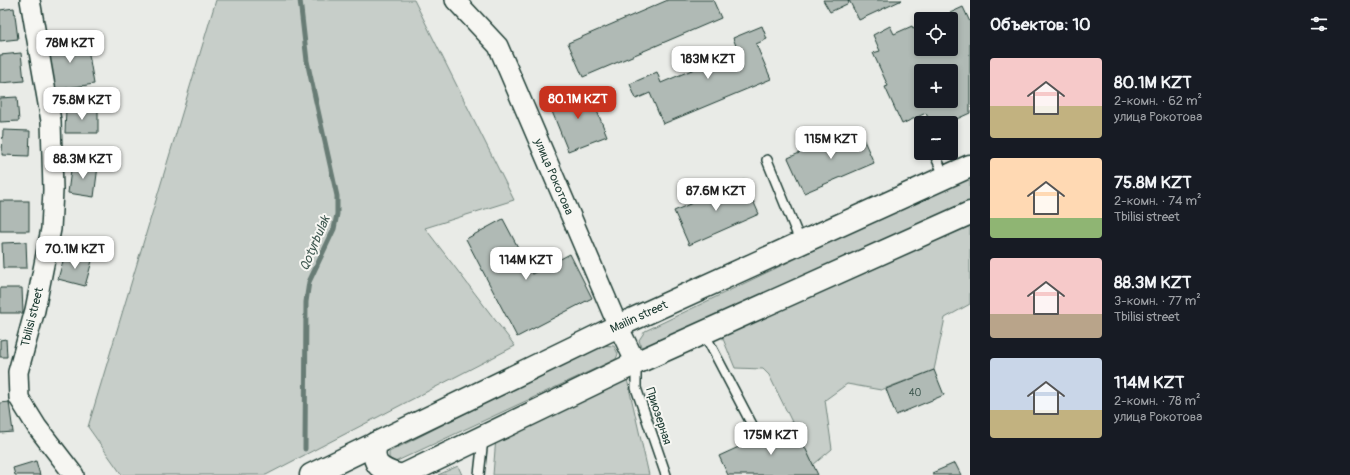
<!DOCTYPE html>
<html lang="ru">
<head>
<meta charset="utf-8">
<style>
	body { margin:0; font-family:Pangolin,sans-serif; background:#242831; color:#f1f3f6; height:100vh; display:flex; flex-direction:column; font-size:15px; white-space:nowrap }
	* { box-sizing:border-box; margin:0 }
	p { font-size:13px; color:#9ea1a6 }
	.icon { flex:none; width:22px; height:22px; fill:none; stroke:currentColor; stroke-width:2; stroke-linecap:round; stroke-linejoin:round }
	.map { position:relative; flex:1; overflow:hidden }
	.sheet { display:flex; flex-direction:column; background:#171b24; width:380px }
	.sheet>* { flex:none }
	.buttons { position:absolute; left:914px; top:12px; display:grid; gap:8px }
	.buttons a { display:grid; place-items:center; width:44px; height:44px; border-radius:4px; background:#171b24; box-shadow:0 2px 6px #0003; font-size:20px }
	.price { position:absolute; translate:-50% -34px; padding:0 9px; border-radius:8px; background:#fff; color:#222; font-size:13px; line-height:26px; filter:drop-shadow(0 1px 2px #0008) }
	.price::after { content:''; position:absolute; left:50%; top:24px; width:12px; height:9px; margin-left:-6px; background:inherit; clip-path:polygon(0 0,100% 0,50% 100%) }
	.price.current { background:#c8321e; color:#fff }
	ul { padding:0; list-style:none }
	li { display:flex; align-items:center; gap:12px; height:100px; padding:0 20px }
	li span { display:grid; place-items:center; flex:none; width:112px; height:80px; border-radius:4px; color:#555 }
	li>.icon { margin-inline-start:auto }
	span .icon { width:48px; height:48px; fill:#fffc; stroke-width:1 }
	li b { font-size:17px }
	h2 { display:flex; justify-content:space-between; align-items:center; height:48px; padding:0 20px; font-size:17px }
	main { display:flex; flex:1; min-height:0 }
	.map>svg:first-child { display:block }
</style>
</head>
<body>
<main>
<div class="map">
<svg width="970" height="475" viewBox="0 0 970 475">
	<rect width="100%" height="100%" fill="#e9ebe7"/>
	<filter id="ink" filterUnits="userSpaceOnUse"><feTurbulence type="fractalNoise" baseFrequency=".025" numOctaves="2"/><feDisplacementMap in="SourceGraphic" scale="8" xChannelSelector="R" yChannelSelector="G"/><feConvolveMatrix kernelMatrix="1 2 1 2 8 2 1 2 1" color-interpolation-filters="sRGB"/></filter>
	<g filter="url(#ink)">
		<g fill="#c7cec9" stroke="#73867e">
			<polygon points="216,0 414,0 514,200 425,228 515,346 266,475 122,475 88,427"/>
			<polygon points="970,175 970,209 642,350 639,340 645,331"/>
			<polygon points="970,226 970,304 945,318 934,370 881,390 847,384 825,400 832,449 813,465 769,375 763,369 735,368 721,334"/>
			<polygon points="600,345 614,346 618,354 616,359 395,462 389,458 389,452"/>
			<polygon points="627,379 649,475 493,475 496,437"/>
			<polygon points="458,466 462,475 438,475"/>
		</g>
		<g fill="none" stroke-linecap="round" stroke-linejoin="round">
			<polyline stroke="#687c75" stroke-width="5" points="300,0 307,61 337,196 337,214 334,229 309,282 306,302 305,449"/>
		</g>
		<g fill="#b0bab5" stroke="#1f3d34" fill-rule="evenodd">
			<polygon points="668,0 713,0 721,18 583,77 568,43"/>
			<polygon points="823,0 848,0 849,3 830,12"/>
			<polygon points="849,0 902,0 859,20"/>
			<path d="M963 7 970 22V113L948 123H930L926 113 902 124 885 87 888 86 873 53 880 51 873 35 890 26 894 34 912 26 913 28 921 24V49H951V19H937ZM921 71H951V101H921Z"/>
			<polygon points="14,8 18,39 0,41 0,10"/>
			<polygon points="762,26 767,39 756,44 771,79 663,124 650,93 636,99 630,84 657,72 661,83 694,69 692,66 706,61 707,64 738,51 733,38"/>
			<polygon points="86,37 94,84 55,90 47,43"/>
			<polygon points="21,53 24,81 0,83 0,55"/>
			<polygon points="588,88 607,136 568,151 549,104"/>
			<polygon points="17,97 19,121 0,122 0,98"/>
			<polygon points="66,108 98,108 98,133 65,133"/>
			<polygon points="858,127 874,163 804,193 788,158"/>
			<polygon points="3,130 30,131 29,156 2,155"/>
			<polygon points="72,162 98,166 94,197 68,193"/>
			<polygon points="744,180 759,214 689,245 674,211"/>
			<rect x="0" y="201" width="29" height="30"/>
			<polygon points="503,219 532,274 570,254 592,298 517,337 466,239"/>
			<polygon points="26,242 27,268 3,268 2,243"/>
			<polygon points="65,254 92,261 85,286 58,279"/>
			<polygon points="0,288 22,288 23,313 0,313"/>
			<polygon points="6,339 7,357 0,357 0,340"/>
			<polygon points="934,370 944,395 896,415 886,389"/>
			<polygon points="9,402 13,432 0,433 0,403"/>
			<polygon points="793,422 818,475 728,475 719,456"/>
			<polygon points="36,461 40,475 15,475 13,468"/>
			<polygon points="955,463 961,475 933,475 932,473"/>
		</g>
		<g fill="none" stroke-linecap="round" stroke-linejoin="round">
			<g stroke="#1f3d34" stroke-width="12">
				<g id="lane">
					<polyline points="934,153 945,177"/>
					<polyline points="767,160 801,243"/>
					<polyline points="704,333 759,438"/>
					<polyline points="636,363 636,388 666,475"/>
					<polyline points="479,475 483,439"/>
				</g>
			</g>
			<g stroke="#1f3d34" stroke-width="22">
				<g id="street">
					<polyline points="30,0 51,121 53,190 51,229 35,310 18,372 19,398 37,427 74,475"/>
					<path id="s1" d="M455 0 498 46 618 326 636 363"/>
				</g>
			</g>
			<g stroke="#1f3d34" stroke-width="25">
				<g id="secondary">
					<path d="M376 443C371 464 379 469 398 475"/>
					<path id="s2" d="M311 475 618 326 970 166"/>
					<polyline points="404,475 636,363 970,213"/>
				</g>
			</g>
			<use href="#lane" stroke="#f6f6f2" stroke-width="9"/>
			<use href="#street" stroke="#f6f6f2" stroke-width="19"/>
			<use href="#secondary" stroke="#f6f6f2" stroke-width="22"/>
		</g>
	</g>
	<g text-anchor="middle" stroke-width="4" stroke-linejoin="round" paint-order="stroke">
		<g font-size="10" fill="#435c54">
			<text x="915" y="396">40</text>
		</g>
		<g font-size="12" fill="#1f3d34" stroke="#f6f6f2">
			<text dy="4" stroke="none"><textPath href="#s1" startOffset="205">улица Рокотова</textPath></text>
			<text transform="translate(32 317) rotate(-76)" y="4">Tbilisi street</text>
			<text dy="4" stroke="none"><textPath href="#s2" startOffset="364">Mailin street</textPath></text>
			<text transform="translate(659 416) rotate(72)" y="4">Приозерная</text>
		</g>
		<g font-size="13" font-style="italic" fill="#445c54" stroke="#f6f6f2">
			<text transform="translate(314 243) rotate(-67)" y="5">Qotyrbulak</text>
		</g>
	</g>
</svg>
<div class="buttons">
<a><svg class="icon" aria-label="locate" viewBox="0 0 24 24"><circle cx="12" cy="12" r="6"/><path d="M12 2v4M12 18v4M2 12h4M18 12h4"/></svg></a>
<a>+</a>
<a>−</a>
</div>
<b class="price" style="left:70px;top:64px">78M KZT</b>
<b class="price" style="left:708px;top:80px">183M KZT</b>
<b class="price current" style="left:578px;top:120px">80.1M KZT</b>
<b class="price" style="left:82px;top:121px">75.8M KZT</b>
<b class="price" style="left:831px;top:160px">115M KZT</b>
<b class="price" style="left:83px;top:180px">88.3M KZT</b>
<b class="price" style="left:716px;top:212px">87.6M KZT</b>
<b class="price" style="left:75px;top:270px">70.1M KZT</b>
<b class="price" style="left:526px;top:281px">114M KZT</b>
<b class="price" style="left:771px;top:456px">175M KZT</b>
</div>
<section class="sheet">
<h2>Объектов: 10<svg class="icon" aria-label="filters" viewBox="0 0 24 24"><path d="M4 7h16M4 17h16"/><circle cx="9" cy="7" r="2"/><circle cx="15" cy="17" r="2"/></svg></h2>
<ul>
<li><span style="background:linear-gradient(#f6c9c9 60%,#c2b280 0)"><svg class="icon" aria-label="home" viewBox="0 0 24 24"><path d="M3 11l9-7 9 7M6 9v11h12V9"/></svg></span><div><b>80.1M KZT</b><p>2-комн. · 62 m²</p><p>улица Рокотова</p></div></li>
<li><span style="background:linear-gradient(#ffd9b3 75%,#8fb573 0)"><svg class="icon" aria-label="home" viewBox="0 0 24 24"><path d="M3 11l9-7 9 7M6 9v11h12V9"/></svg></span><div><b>75.8M KZT</b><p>2-комн. · 74 m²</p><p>Tbilisi street</p></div></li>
<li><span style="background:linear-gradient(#f6c9c9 70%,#b9a48a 0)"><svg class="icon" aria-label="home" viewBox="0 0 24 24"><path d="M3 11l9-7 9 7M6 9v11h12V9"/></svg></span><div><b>88.3M KZT</b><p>3-комн. · 77 m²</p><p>Tbilisi street</p></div></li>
<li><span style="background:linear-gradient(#c9d6e8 65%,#c2b280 0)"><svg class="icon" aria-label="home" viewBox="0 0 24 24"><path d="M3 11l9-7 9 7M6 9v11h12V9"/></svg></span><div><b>114M KZT</b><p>2-комн. · 78 m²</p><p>улица Рокотова</p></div></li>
</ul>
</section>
</main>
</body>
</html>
